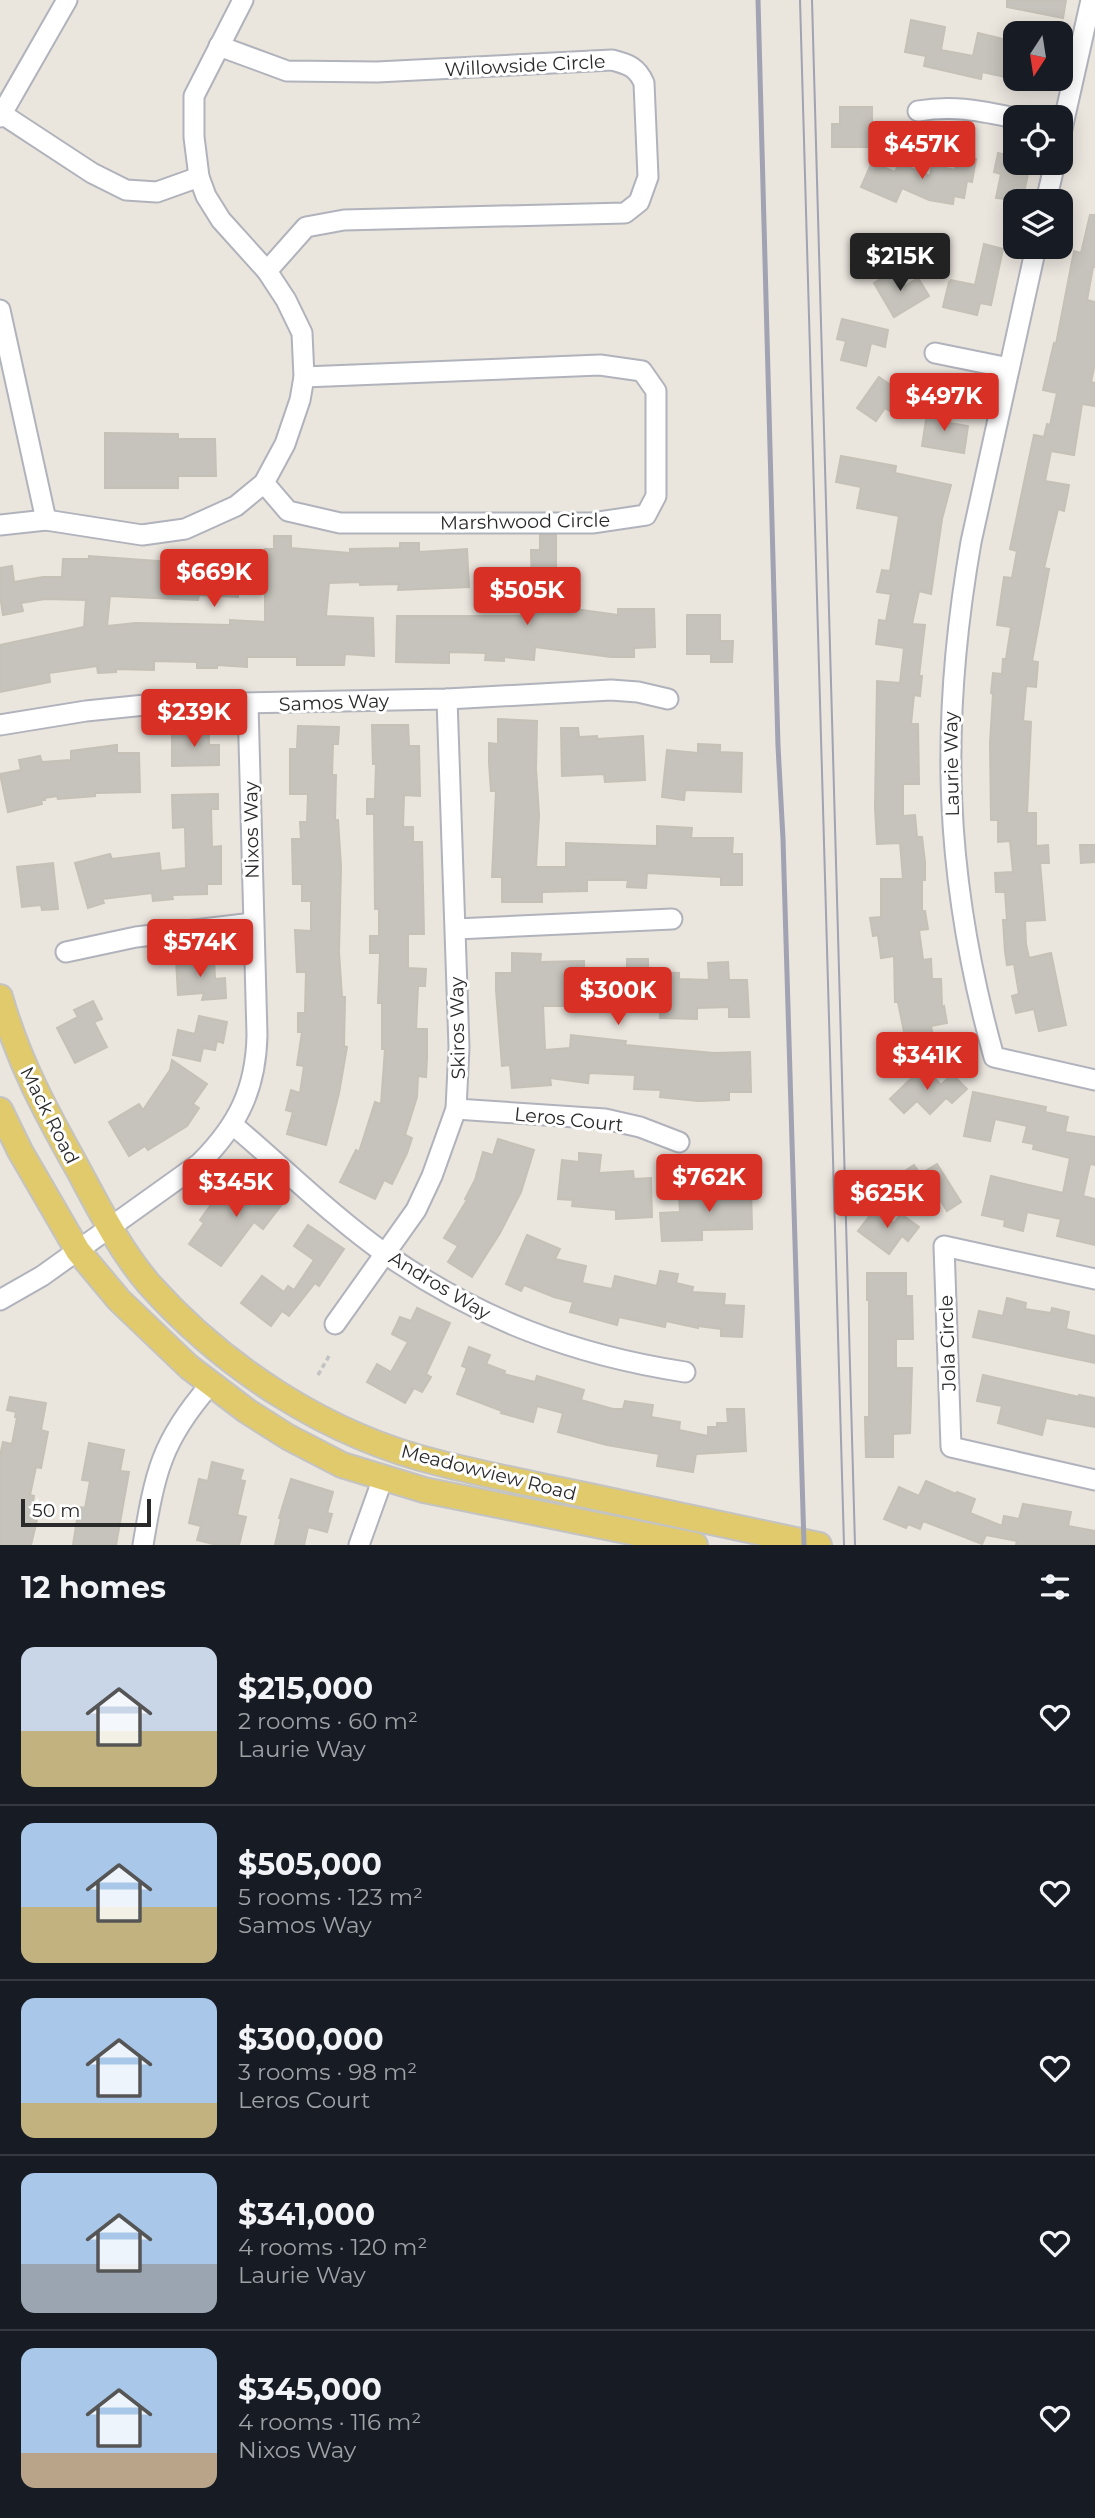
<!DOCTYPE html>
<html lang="en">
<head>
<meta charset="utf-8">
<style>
	body { margin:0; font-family:Montserrat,sans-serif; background:#20242c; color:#f1f3f6; height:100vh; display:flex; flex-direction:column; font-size:26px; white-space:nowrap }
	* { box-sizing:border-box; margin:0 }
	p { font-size:23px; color:#9ea1a6 }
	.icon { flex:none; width:38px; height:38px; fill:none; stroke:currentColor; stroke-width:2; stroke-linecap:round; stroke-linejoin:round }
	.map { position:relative; height:1545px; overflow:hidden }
	.side { display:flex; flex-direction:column; background:#171b24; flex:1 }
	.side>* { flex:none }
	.needle { width:46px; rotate:192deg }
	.fabs { position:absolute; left:1003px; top:21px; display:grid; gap:14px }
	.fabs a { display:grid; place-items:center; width:70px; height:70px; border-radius:14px; background:#171b24; box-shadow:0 4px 18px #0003; font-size:35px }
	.scale { position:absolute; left:21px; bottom:18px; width:130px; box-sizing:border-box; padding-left:7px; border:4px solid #2a2a2a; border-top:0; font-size:19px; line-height:24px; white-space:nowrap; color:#2a2a2a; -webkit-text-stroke:5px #fff; paint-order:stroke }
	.price { position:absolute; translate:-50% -60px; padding:0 16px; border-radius:7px; background:#d93025; color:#fff; font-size:23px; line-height:46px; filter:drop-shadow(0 2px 4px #0008) }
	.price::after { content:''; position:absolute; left:50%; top:42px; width:21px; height:16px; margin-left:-10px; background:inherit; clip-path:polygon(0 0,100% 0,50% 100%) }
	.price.current { background:#222; color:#fff }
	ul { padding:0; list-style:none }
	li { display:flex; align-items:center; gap:21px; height:175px; padding:0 21px }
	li+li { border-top:2px solid #363941 }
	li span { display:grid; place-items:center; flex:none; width:196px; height:140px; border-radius:14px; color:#555 }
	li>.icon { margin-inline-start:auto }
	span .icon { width:84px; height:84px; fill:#fffc; stroke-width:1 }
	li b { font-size:30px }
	h2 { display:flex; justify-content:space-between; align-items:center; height:84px; padding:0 21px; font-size:30px }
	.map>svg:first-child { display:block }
</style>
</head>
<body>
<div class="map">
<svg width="1095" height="1545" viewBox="0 0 1095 1545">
	<rect width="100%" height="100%" fill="#eae5dd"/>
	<g fill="#c6c3bc" stroke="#c5c1b7" stroke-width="2">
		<polygon points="1007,0 1066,0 1063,18 1007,7"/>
		<polygon points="911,20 945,27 941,50 973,56 978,33 1003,39 1002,43 1015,45 1015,79 982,72 981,79 924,66 926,56 905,52"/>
		<polygon points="840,107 872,107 872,147 832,147 832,124 840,124"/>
		<polygon points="998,153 1015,157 1014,166 1029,170 1022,201 996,198 1001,174 994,172"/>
		<polygon points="957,156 976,159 972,182 967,181 964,198 954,196 953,204 929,200 902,188 896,202 861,187 872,162 895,172 899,163 930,176 932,165 955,170"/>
		<polygon points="1090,215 1095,215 1095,267 1093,267 1087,300 1095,302 1095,363 1091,382 1095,383 1095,406 1082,404 1074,455 1051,451 1045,481 1069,485 1064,511 1058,509 1044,568 1049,569 1032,661 1038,662 1036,687 1026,686 1023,721 1031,722 1027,813 1036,813 1036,846 1048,845 1049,863 1040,863 1045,920 1025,921 1026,944 1029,958 1051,953 1066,1025 1039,1031 1034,1009 1016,1013 1012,996 1019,994 1014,964 1007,965 1005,952 1003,920 1007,920 1005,892 996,892 995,873 1013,872 1010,841 998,842 998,820 991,820 990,743 993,694 991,693 993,673 1002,674 1003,659 1006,659 1011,627 997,625 1004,577 1012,578 1017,551 1010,549 1027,468 1034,435 1044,437 1047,424 1050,425 1057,393 1043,390 1054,343 1056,344 1074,251 1081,253"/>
		<polygon points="984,244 1003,249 991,305 980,303 977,315 943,307 949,282 951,280 975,285"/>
		<polygon points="895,270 905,286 918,278 929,296 894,317 874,283"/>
		<polygon points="842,319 888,330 885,347 871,343 866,366 841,360 846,341 837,339"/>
		<polygon points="879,377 913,400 900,418 885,408 876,421 857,408"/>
		<polygon points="928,407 946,410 944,422 968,426 964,453 922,446"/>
		<polygon points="105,433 178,434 178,439 215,439 216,476 178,476 178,488 105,488"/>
		<polygon points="841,456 896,466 895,473 951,485 942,519 931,594 919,591 912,624 925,625 919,676 922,676 920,696 914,695 911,724 918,724 919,784 903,784 903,816 915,815 917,837 922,837 925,862 925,880 922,880 922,911 925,911 928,929 919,930 923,960 931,959 932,979 941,979 942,1007 944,1006 947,1023 931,1026 935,1048 902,1054 899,1038 905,1037 898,1002 895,1002 894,956 881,958 878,935 873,936 870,918 881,917 881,879 903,879 900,843 877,844 875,808 877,681 900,683 904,648 876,644 879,620 886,621 891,594 877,592 882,570 890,571 899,516 857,508 861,487 836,482"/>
		<polygon points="540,535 556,535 556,570 552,570 553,606 618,615 618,609 654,609 655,647 634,648 634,657 611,657 535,647 534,660 504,657 504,661 485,660 486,653 449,652 449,663 396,662 397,616 533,616 536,586 532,586 531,550 540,550"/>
		<polygon points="274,536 291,536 291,548 350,553 350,549 400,548 400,543 419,543 419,552 467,549 469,587 398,590 399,584 360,585 360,582 329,583 326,616 373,618 374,656 345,654 344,665 297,665 297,657 247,657 247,667 217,665 217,668 197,668 197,662 154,661 154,670 116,669 116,672 98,673 97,666 49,673 50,682 0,692 0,645 84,627 86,600 45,599 21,603 23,611 3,615 0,595 0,568 12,566 14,582 43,577 62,577 63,559 89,559 89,556 172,562 172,555 240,556 238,597 199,595 198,600 110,596 107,626 136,623 230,625 230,620 265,622 265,549 274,549"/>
		<polygon points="687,615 720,615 720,641 733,641 732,662 711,662 711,654 687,654"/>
		<polygon points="498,719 537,721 536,769 539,815 536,867 566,867 566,843 657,846 657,826 692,828 691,838 733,838 732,854 742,854 742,885 721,885 721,877 647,873 646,888 627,887 628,880 587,880 587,891 542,892 542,902 502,902 502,877 492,877 496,791 491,791 489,763 489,743 498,744"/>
		<polygon points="372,725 408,725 409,746 419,746 420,796 404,795 403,827 413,827 413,842 422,842 424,934 408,934 408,968 426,969 425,986 418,986 416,1029 427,1029 427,1057 426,1077 418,1076 417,1097 405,1135 412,1138 407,1153 392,1184 384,1180 375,1199 340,1182 356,1150 359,1152 375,1102 381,1104 385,1049 382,1049 382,1003 378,1003 380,953 370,953 370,936 379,936 379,909 375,909 374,814 367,814 367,799 375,799 376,764 373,764"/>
		<polygon points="298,726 339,727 338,744 333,744 332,775 336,775 335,820 338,820 341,866 339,952 342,997 345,997 344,1046 347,1047 339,1093 326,1145 287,1134 293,1112 286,1110 291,1090 300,1093 304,1066 297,1065 302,1032 298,1032 298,1013 305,1013 306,972 297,972 295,930 311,931 311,901 302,901 302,884 293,884 292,839 301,839 300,822 307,822 308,794 290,794 290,749 297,749"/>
		<polygon points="561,728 578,728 579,737 597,736 597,739 643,736 645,780 605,782 604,774 562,776"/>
		<polygon points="209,730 209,745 219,745 219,765 172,766 172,731"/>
		<polygon points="698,744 720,745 720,752 742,753 741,792 685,790 684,800 662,797 667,750 698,753"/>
		<polygon points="117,745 117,753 139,753 140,792 95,793 95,796 58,799 57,796 45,798 45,800 41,800 42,804 8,812 0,774 21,770 19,760 40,756 42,762 71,760 71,751"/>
		<polygon points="218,794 218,809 211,809 212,847 221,846 221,884 207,884 207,894 172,895 173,899 153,901 152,893 102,899 104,903 88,908 75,863 110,854 112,859 159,853 161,871 186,868 185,827 173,828 172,795"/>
		<polygon points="1080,845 1095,845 1095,862 1081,863"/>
		<polygon points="53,863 58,909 42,910 41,905 22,907 17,867"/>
		<polygon points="512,953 541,954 540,962 584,961 584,978 611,977 611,968 627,968 627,959 648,959 648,972 679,973 679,979 709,980 708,963 728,962 729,980 747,980 749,1017 729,1017 729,1007 697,1008 697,1019 660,1018 660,1006 543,1006 545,1050 570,1048 571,1035 626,1041 625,1045 714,1053 750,1052 751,1092 729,1092 729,1100 698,1101 660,1097 661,1090 634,1089 635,1075 589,1073 588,1083 550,1078 551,1085 512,1088 510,1065 502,1066 496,990 496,973 512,973"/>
		<polygon points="214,957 215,979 225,978 226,998 202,1000 204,993 178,995 176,960"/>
		<polygon points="93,1001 102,1019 94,1022 107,1047 75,1063 57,1028 78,1017 74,1010"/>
		<polygon points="199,1016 227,1022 223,1043 217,1041 215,1050 203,1048 200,1061 173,1055 178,1030 195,1034"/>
		<polygon points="172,1060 207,1084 193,1104 199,1108 187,1126 148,1150 145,1146 129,1156 109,1122 139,1104 143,1110 170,1070"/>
		<polygon points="924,1066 941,1085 952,1074 967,1089 952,1103 946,1098 930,1114 917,1101 904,1113 890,1099"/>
		<polygon points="973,1092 1046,1107 1045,1112 1068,1117 1065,1132 1095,1137 1095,1165 1090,1164 1083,1196 1095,1199 1095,1245 1057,1236 1061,1219 1027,1212 1023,1231 1004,1226 1005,1220 982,1215 991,1176 1063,1193 1070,1158 1033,1149 1034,1144 1023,1142 1027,1126 995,1119 990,1141 964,1136"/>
		<polygon points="498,1139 534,1150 521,1192 500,1233 472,1277 448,1262 458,1246 444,1238 467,1200 465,1199 475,1180 483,1152 493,1155"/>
		<polygon points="579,1153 601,1155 599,1173 633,1171 634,1179 651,1178 652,1217 616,1219 616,1210 572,1206 573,1200 558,1199 562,1160 579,1162"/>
		<polygon points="937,1164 961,1202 947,1211 937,1195 919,1206 899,1175 914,1165 920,1174"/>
		<polygon points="256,1175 286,1199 263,1229 254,1222 221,1266 189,1244 204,1223 200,1220 212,1203 218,1207 235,1185 243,1191"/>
		<polygon points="724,1185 751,1185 752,1229 702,1230 702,1240 662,1241 660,1213 680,1212 679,1195 724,1192"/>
		<polygon points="875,1209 894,1223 901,1214 919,1227 908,1241 902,1236 889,1254 858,1231"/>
		<polygon points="308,1225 344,1249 319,1286 315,1283 289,1316 282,1311 271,1326 241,1303 262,1276 284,1292 288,1286 294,1290 314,1260 294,1246"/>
		<polygon points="527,1235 560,1249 555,1259 586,1266 582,1283 612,1289 615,1276 657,1286 660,1271 678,1274 676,1283 693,1287 692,1292 725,1294 724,1305 744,1306 742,1337 721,1336 721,1329 698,1326 698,1328 666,1321 665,1327 619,1317 617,1325 570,1312 573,1302 554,1297 524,1285 521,1291 506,1284"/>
		<polygon points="867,1273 906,1273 906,1296 912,1296 913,1339 896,1339 896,1368 912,1368 910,1433 893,1434 893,1457 866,1457 865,1417 869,1417 869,1300 867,1300"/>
		<polygon points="1007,1298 1026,1303 1025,1309 1051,1313 1052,1308 1069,1312 1066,1329 1095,1336 1095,1363 973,1337 979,1311 1003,1316"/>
		<polygon points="417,1308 450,1323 426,1374 431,1377 422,1392 414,1388 405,1403 367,1382 377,1364 391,1372 408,1342 392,1334 400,1317 411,1321"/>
		<polygon points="469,1347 490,1355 486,1364 505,1371 504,1374 535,1382 537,1376 584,1390 581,1400 613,1409 623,1409 625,1401 653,1405 651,1417 680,1422 679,1430 708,1436 708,1427 717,1427 717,1423 728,1423 727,1409 744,1409 746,1451 696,1454 693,1472 657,1466 659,1454 607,1445 558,1432 563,1413 537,1406 533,1422 501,1413 502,1411 457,1394 467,1368 462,1366"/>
		<polygon points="983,1375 1079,1397 1079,1395 1095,1398 1095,1427 1046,1418 1042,1435 998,1423 1002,1406 977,1401"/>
		<polygon points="10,1397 46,1403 41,1430 48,1432 41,1468 36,1467 30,1495 34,1496 30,1518 37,1520 31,1545 0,1545 0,1456 3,1442 12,1444 17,1418 15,1417 16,1412 7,1410"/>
		<polygon points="89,1443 124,1450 120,1471 129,1472 116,1545 73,1545 79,1507 85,1508 90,1481 82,1480"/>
		<polygon points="212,1462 243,1470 240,1480 245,1481 237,1515 246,1517 239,1545 217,1545 197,1540 201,1526 189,1523 199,1479 208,1481"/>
		<polygon points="291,1479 333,1492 327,1513 332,1514 327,1532 308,1527 304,1545 275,1545 281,1519 279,1518"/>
		<polygon points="926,1481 956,1494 957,1492 975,1499 970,1513 1002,1526 1004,1516 1019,1519 1023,1504 1071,1512 1068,1526 1095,1531 1095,1545 1016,1545 1017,1541 986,1535 982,1544 923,1521 920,1529 908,1524 906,1528 884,1519 899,1487 919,1496"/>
	</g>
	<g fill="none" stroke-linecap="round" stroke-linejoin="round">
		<g stroke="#b1b3bc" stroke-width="23">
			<g id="minor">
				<path d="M219 46 287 71 377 72 612 60C628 64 637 67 644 83L648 177 639 202 625 213 344 220 306 227 267 271"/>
				<path d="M918 111C955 105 980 111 1015 118"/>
				<polyline points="2,114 92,173 126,190 157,192 199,177"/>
				<polyline points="0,117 67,0"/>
				<polyline points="1060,138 1091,0"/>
				<polyline points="1046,201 1055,163"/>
				<path d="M1036 247 971 542C939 725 944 878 994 1057L1095 1080"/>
				<polyline points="0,310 46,520"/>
				<polyline points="935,353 1009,368"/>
				<polyline points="264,483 288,511 340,523 592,523 646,515 656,496 656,391 642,371 600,365 304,377"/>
				<polyline points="0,525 46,520 142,535 185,529 236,506 264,483 285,444 300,400 304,377 302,333 286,300 267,271 221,220 206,196 199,177 194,137 194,96 243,0"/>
				<polyline points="0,725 86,711 145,705 447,699 611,690 638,692 668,699"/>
				<polyline points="456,929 672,919"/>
				<polyline points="66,952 136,937 253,923"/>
				<polyline points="456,1109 605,1119 640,1127 679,1142"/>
				<path d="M233 1125C284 1168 333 1217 387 1255 479 1319 574 1355 685 1372"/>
				<polyline points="1095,1279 944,1246 951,1447 1095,1480"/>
				<path d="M0 1300 42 1276 200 1163C238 1125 256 1089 257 1035L248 704"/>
				<polyline points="335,1324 416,1210 432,1176 456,1109 459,1047 447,699"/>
				<path d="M143 1545C155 1473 161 1441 210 1385"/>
				<polyline points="359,1545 383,1478"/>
			</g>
		</g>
		<g stroke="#c3c3c3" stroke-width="28">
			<g id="major">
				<path d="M0 997C19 1063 46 1112 79 1171 100 1210 120 1250 149 1284 225 1369 328 1436 439 1463 486 1475 533 1484 580 1494 659 1511 739 1528 819 1545"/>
				<polyline points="0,1110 20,1151 78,1251 119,1300 189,1367 247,1411 288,1437 342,1465 424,1490 695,1545"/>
			</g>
		</g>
		<polyline stroke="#c3c3c3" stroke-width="3.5" stroke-dasharray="5 3.5" stroke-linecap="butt" points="318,1375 329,1356"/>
		<use href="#minor" stroke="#fff" stroke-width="19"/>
		<use href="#major" stroke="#e1ca6c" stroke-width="24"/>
		<g stroke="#a1a2b2" stroke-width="2">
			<polyline points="800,0 844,1545"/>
			<polyline points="812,0 855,1545"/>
		</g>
		<polyline stroke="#a1a2b2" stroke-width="5" points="758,0 778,746 783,839 804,1545"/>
	</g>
	<g text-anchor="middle" stroke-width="6" stroke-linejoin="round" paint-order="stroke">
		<g font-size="19" fill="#2a2a2a" stroke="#fff">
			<text transform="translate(525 65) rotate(-3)" y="7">Willowside Circle</text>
			<text transform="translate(525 521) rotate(-1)" y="7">Marshwood Circle</text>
			<text transform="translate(334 702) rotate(-2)" y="7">Samos Way</text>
			<text transform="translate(951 764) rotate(-91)" y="7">Laurie Way</text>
			<text transform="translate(251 830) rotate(-91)" y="7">Nixos Way</text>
			<text transform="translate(457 1028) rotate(-91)" y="7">Skiros Way</text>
			<text transform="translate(50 1115) rotate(63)" y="7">Mack Road</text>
			<text transform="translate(569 1119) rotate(6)" y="7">Leros Court</text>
			<text transform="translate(440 1285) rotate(31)" y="7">Andros Way</text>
			<text transform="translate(947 1343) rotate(-92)" y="7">Jola Circle</text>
			<text transform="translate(489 1472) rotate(14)" y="7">Meadowview Road</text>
		</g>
	</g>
</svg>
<div class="fabs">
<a><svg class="needle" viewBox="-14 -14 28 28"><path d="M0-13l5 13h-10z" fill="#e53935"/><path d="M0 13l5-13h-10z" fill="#9ea1a6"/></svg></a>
<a><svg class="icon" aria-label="locate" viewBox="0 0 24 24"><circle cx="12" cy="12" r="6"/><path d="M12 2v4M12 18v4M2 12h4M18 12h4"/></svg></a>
<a><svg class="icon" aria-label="layers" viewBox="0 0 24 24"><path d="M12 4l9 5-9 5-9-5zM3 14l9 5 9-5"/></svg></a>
</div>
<div class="scale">50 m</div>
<b class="price" style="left:922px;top:181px">$457K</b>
<b class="price current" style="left:900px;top:293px">$215K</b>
<b class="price" style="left:944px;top:433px">$497K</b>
<b class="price" style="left:214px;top:609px">$669K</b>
<b class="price" style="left:527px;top:627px">$505K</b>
<b class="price" style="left:194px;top:749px">$239K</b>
<b class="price" style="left:200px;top:979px">$574K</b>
<b class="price" style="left:618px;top:1027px">$300K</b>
<b class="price" style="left:927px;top:1092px">$341K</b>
<b class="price" style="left:709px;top:1214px">$762K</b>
<b class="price" style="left:236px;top:1219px">$345K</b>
<b class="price" style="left:887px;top:1230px">$625K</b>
</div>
<section class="side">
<h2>12 homes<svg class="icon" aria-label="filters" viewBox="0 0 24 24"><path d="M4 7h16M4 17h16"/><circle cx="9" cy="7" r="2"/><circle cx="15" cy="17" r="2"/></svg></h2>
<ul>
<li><span style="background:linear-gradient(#c9d6e8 60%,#c2b280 0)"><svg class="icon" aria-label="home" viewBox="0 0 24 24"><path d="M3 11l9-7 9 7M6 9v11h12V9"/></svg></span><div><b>$215,000</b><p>2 rooms · 60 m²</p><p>Laurie Way</p></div><svg class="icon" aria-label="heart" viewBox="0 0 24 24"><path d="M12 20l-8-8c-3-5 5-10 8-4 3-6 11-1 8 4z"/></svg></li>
<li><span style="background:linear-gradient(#a9c7e8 60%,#c2b280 0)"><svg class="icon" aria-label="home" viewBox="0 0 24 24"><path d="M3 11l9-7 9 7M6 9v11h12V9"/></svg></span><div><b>$505,000</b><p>5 rooms · 123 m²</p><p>Samos Way</p></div><svg class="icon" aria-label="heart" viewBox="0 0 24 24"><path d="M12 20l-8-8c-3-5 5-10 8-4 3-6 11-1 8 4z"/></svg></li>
<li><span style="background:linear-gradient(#a9c7e8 75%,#c2b280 0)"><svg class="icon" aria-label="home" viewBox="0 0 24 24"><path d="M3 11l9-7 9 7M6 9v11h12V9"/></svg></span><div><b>$300,000</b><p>3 rooms · 98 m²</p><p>Leros Court</p></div><svg class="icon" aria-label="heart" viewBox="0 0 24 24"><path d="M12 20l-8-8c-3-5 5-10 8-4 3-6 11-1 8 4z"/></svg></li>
<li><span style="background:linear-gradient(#a9c7e8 65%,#9aa5b1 0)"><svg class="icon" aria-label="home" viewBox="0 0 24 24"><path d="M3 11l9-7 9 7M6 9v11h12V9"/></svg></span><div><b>$341,000</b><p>4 rooms · 120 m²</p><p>Laurie Way</p></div><svg class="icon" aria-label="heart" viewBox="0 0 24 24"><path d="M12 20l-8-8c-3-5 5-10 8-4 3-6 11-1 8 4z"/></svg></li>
<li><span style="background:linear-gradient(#a9c7e8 75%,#b9a48a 0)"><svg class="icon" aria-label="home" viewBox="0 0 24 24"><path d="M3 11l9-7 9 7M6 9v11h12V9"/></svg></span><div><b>$345,000</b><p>4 rooms · 116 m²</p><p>Nixos Way</p></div><svg class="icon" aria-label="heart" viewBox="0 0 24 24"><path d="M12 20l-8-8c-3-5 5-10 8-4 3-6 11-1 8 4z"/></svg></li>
</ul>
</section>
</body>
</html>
